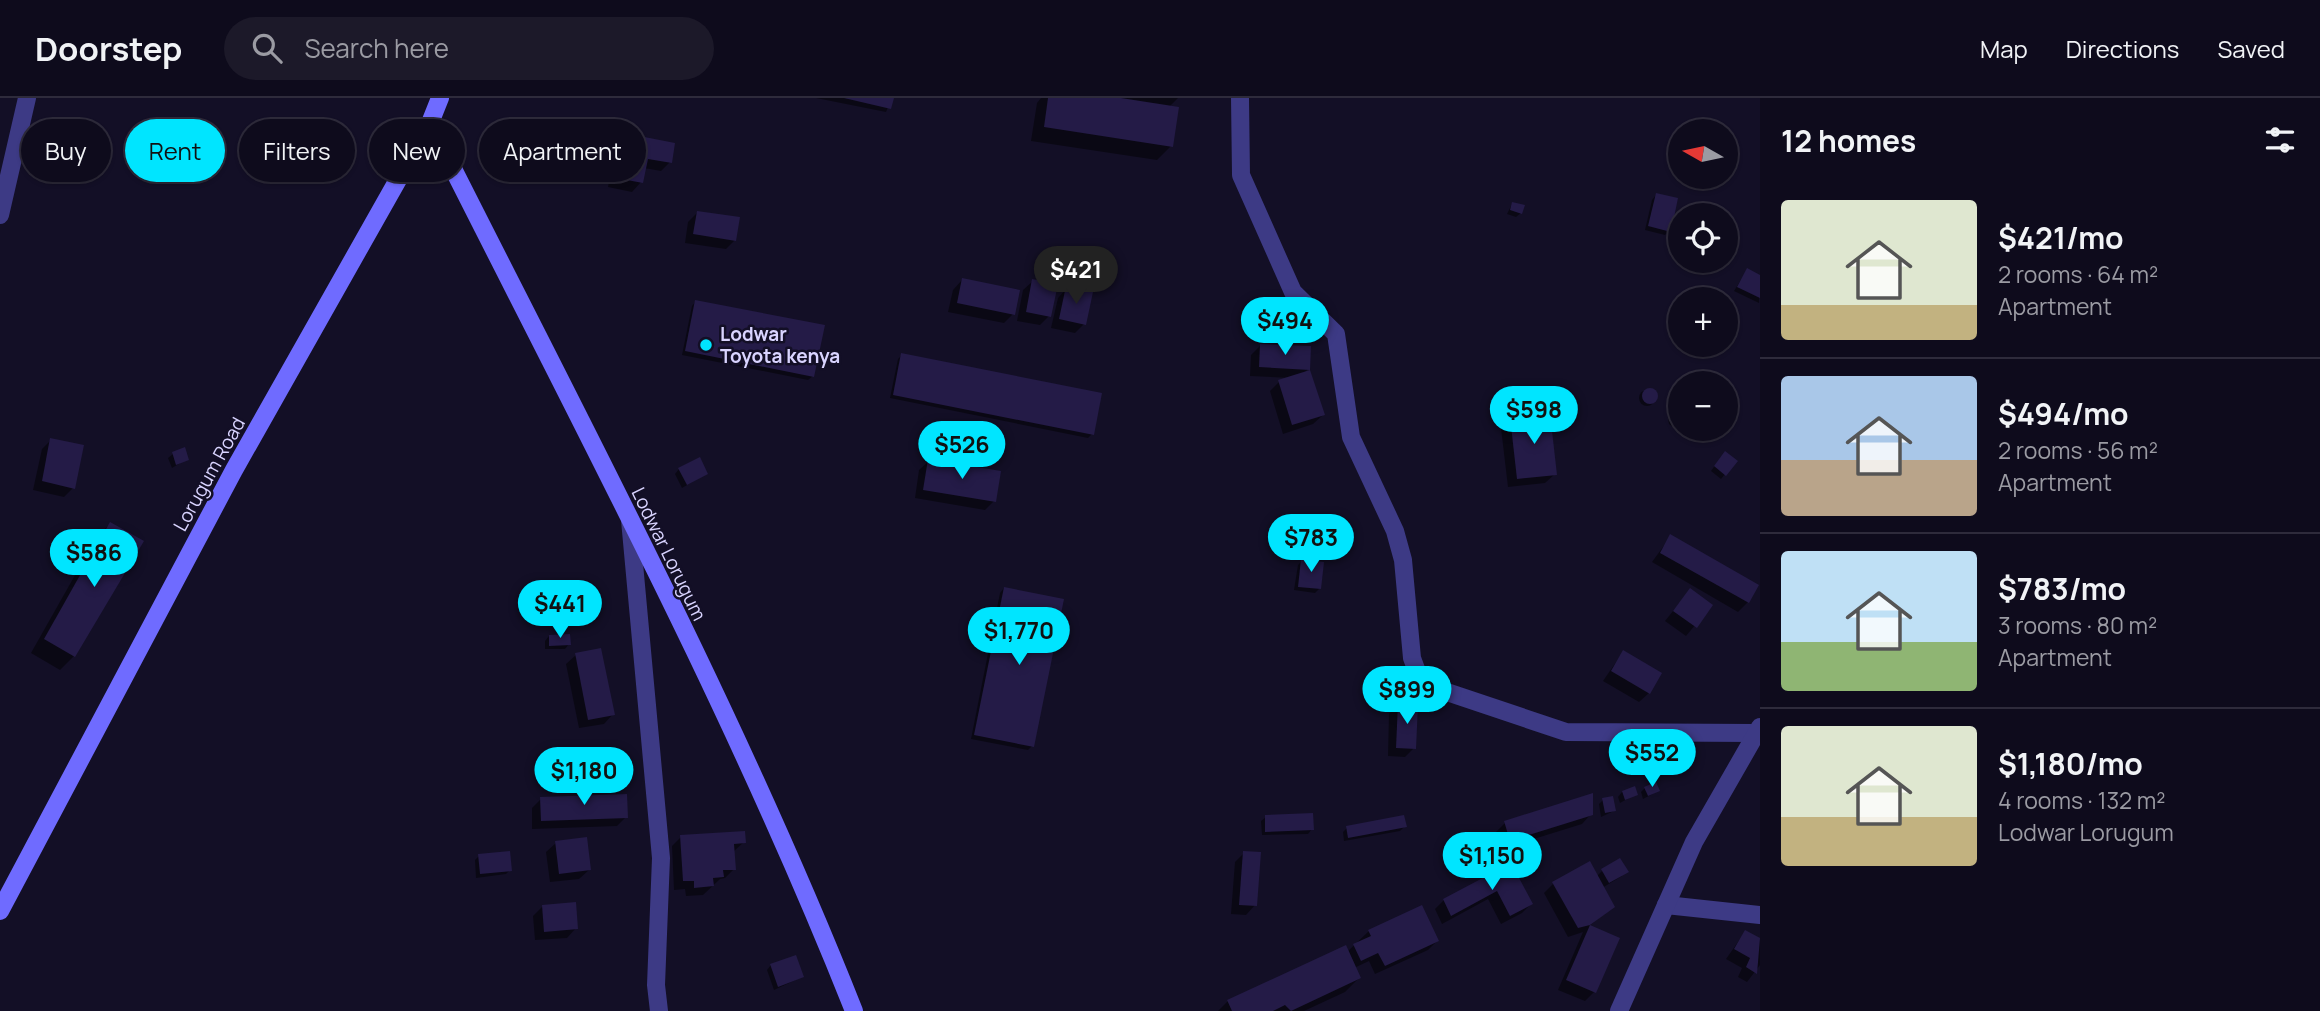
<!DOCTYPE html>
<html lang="en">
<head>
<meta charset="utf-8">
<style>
	body { margin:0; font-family:Manrope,sans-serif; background:#1c1929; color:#f1f3f6; height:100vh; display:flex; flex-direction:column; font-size:26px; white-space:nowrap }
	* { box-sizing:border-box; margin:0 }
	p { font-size:23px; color:#9b9ba3 }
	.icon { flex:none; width:38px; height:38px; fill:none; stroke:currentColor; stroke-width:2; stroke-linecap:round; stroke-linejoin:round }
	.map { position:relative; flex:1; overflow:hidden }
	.drawer { display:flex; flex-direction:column; background:#0e0b1c; width:560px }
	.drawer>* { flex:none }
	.banner { position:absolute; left:21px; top:21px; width:665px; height:63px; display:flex; gap:14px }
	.needle { width:46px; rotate:279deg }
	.fabs { position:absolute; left:1668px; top:21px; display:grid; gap:14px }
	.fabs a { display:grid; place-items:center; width:70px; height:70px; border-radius:50%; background:#0e0b1c; box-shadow:0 2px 5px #0004,0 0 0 2px #2e2b3b; font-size:35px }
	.price { position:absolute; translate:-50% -60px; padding:0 16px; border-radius:24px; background:#00e5ff; color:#111; font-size:23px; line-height:46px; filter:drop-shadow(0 2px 4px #0008) }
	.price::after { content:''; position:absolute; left:50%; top:42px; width:21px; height:16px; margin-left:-10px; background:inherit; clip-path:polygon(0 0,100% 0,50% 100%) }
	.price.current { background:#222; color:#fff }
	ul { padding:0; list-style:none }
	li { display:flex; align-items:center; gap:21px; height:175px; padding:0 21px }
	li+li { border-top:2px solid #2e2b3b }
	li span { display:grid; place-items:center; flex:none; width:196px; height:140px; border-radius:7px; color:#555 }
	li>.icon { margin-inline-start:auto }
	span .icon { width:84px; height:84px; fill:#fffc; stroke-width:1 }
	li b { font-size:30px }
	h2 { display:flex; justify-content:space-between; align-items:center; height:84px; padding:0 21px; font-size:30px }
	.tag { padding:0 24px; border-radius:32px; background:#0e0b1c; box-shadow:0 2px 5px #0004,0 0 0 2px #2e2b3b; font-size:24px; line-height:63px }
	.tag.current { background:#00e5ff; color:#111 }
	header { display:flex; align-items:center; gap:42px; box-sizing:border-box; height:98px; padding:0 35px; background:#0e0b1c; border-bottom:2px solid #2e2b3b }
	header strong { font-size:33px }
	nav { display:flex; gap:38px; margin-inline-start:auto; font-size:24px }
	.search { width:490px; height:63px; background:#1c1929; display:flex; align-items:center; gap:18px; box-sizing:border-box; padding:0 24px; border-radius:38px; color:#9b9ba3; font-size:26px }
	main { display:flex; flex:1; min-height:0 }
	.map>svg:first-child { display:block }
</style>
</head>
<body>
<header>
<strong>Doorstep</strong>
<div class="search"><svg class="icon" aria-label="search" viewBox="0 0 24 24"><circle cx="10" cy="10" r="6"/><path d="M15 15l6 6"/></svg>Search here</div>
<nav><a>Map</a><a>Directions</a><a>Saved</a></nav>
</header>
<main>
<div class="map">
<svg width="1760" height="913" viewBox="0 0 1760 913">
	<rect width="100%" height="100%" fill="#130f26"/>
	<g fill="#0007">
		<polygon points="816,0 892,0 886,14"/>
		<polygon points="1041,0 1178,0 1169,9 1171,48 1157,62 1031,43 1037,5"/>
		<polygon points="588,30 670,64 661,73 644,70 641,84 632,94 608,89 613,63 576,57 579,40"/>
		<polygon points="1656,97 1669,133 1665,137 1645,132 1652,102"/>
		<polygon points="1512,106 1521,115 1516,119 1507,116"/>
		<polygon points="697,115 735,142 726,151 685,145 688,124"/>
		<polygon points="1747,172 1760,179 1759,205 1734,193"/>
		<polygon points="962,182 1013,216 1004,225 948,214 953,192"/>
		<polygon points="1033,183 1049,218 1040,227 1017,223 1023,192"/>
		<polygon points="1067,190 1084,226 1075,235 1051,230 1058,200"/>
		<polygon points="696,203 813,278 808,282 682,257 692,208"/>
		<polygon points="1260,248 1308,271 1303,276 1323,317 1313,326 1283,336 1270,293 1279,284 1291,280 1250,278 1251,257"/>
		<polygon points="902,257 1092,336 1088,340 890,300 898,261"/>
		<circle cx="1647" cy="300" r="8"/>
		<polygon points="1678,307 1681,331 1677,332 1669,326 1668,321"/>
		<polygon points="1511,321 1555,376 1545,385 1508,389 1501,330"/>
		<polygon points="51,342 73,390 64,399 33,392 42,351"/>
		<polygon points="173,356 187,361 172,370 168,360"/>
		<polygon points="1721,359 1725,376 1721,381 1711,373"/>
		<polygon points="929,363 994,403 985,412 915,400 919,372"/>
		<polygon points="679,371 706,376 682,390 675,376"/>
		<polygon points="110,426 74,558 60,572 31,555 96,440"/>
		<polygon points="1671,438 1757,488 1748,504 1738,514 1652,464"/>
		<polygon points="1302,463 1319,491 1315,495 1294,492 1298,467"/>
		<polygon points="1004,490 1032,648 1028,652 971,641 1000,495"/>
		<polygon points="1690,492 1711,508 1686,538 1665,523"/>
		<polygon points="549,538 569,546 565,551 545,551 545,543"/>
		<polygon points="1623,554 1649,595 1639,604 1603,583"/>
		<polygon points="576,557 613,616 604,626 579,630 566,566"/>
		<polygon points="1398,606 1414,650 1405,659 1388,658 1389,616"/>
		<polygon points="1645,690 1658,693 1643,701 1641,694"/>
		<polygon points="1622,694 1636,696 1620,705 1618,699"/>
		<polygon points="541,701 626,719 617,728 532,731 532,710"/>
		<polygon points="1603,702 1614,713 1601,719 1599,706"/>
		<polygon points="1591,716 1582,726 1501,751 1496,734 1505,725"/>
		<polygon points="1266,719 1312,731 1308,736 1262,737 1261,723"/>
		<polygon points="1405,728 1400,733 1344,743 1343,734 1347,730"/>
		<polygon points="681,739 744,744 733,754 734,771 725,780 720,781 703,797 686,798 685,791 674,792 672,748"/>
		<polygon points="556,745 589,772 579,781 550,784 546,754"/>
		<polygon points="1244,755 1255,807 1246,817 1231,816 1235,764"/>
		<polygon points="479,758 510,772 506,776 476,780 475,762"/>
		<polygon points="1589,765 1596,779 1602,773 1622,778 1602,790 1613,809 1589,828 1617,841 1594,894 1585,903 1558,892 1583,834 1568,839 1544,795 1553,786"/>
		<polygon points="1511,767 1531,806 1522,815 1501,826 1488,801 1442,826 1435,811 1444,802"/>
		<polygon points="542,809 576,830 567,840 535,842 533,818"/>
		<polygon points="1369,833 1437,843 1428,852 1375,876 1369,863 1354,870 1359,880 1345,894 1304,913 1218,913 1228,903 1347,854"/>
		<polygon points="1745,834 1760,842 1760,867 1747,884 1738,879 1742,870 1726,861"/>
		<polygon points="771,867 802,879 774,892 767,872"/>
	</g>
	<g fill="#241b47">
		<polygon points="844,0 894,0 891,11"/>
		<polygon points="1048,0 1121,0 1179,9 1173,49 1044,29"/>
		<polygon points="588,28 675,45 672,65 648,61 643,85 616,80 621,55 584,48"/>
		<polygon points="1656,95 1678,100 1671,134 1648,128"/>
		<polygon points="1512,104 1525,107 1522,116 1510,112"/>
		<polygon points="697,113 740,119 736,143 693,136"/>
		<polygon points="1747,170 1760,177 1760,200 1737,189"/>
		<polygon points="962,180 1020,192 1015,217 957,205"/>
		<polygon points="1032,181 1058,186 1051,219 1026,214"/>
		<polygon points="1066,188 1093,194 1086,227 1059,221"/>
		<polygon points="695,202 825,227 814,279 685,253"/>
		<polygon points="1260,246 1311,248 1310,272 1259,269"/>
		<polygon points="901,255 1102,295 1094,337 893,297"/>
		<polygon points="1310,272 1325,317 1292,327 1278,282"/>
		<circle cx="1650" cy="298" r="8"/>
		<polygon points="1680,305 1680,328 1672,322 1671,316"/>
		<polygon points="1550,315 1557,377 1517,381 1510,319"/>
		<polygon points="50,340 84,347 75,391 42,383"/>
		<polygon points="185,349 189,362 176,367 172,354"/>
		<polygon points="1725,353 1738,363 1726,378 1714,368"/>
		<polygon points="700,359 708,376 687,387 678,370"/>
		<polygon points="928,361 1001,373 996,404 923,392"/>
		<polygon points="110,424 144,443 75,559 44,541"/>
		<polygon points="1670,436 1759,487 1749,505 1660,455"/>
		<polygon points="1301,461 1324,464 1321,491 1298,489"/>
		<polygon points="1004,489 1064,501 1034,649 974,637"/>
		<polygon points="1690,490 1713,507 1697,530 1673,513"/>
		<polygon points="570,536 571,547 549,548 549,537"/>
		<polygon points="601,550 615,617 588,622 575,555"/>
		<polygon points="1623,552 1662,575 1650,596 1611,573"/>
		<polygon points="1398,605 1418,606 1416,651 1396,650"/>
		<polygon points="1656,684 1660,693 1648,698 1644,689"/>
		<polygon points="1635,688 1638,697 1625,702 1622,693"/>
		<polygon points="1593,695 1593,717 1510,743 1504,723"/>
		<polygon points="627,696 628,720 541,723 540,699"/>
		<polygon points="1613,698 1616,713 1605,715 1602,700"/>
		<polygon points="1313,715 1314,732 1265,734 1265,717"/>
		<polygon points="1404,717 1407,729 1348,740 1346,728"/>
		<polygon points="745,733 746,745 734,746 736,772 723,772 724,779 713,780 714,788 694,790 694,783 683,783 680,737"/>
		<polygon points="587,739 591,772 559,776 555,743"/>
		<polygon points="510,753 512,773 480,776 478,756"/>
		<polygon points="1243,753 1261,754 1257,808 1239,807"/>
		<polygon points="1620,760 1629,774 1609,785 1601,771"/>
		<polygon points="1590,763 1615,809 1590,827 1578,830 1552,784"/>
		<polygon points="1511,765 1533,806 1510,818 1497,793 1451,818 1443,801"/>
		<polygon points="576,804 578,831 544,834 542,807"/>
		<polygon points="1422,807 1439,843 1385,868 1378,855 1361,863 1353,846 1371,838 1368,832"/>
		<polygon points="1590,827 1620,840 1596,895 1566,882"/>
		<polygon points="1745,832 1760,840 1757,876 1746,869 1750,860 1734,851"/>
		<polygon points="1346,847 1361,880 1291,913 1285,907 1273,913 1232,913 1227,902"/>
		<polygon points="796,857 804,879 778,889 770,866"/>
	</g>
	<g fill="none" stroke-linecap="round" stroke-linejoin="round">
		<g stroke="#3d3a85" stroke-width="18">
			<polyline points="1240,0 1241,77 1293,194 1336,236 1351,339 1395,433 1403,462 1412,560 1419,579 1432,589 1566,634 1755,635"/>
			<polyline points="0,117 27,0"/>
			<polyline points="630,422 661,760 656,887 659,913"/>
			<polyline points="1666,807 1760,817"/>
			<polyline points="1619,913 1694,744 1760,629"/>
		</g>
		<g stroke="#6f6bff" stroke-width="18">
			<path d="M430 25C577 318 733 608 854 913"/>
			<polyline points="0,813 234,372 430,25 440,0"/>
		</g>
	</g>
	<circle fill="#00e5ff" stroke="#130f26" stroke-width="2.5" cx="706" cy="247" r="7"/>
	<g text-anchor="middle" stroke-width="5" stroke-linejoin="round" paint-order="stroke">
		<g font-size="19" font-weight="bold" fill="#d9d4ff" stroke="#130f26" text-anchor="start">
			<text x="720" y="243">Lodwar<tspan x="720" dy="22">Toyota kenya</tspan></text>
		</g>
		<g font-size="19" fill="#d9d4ff" stroke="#130f26">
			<text transform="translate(209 376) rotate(-61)" y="7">Lorugum Road</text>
			<text transform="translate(669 456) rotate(64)" y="7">Lodwar Lorugum</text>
		</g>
	</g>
</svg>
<div class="fabs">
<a><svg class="needle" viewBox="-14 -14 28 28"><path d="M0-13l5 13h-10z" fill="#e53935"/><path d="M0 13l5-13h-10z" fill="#9b9ba3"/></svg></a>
<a><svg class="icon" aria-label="locate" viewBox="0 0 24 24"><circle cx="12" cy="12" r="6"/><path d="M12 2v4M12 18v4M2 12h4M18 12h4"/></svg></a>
<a>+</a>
<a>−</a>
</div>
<b class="price current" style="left:1076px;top:208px">$421</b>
<b class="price" style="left:1285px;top:259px">$494</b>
<b class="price" style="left:1534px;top:348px">$598</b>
<b class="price" style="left:962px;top:383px">$526</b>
<b class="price" style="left:1311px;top:476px">$783</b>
<b class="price" style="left:94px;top:491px">$586</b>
<b class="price" style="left:560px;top:542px">$441</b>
<b class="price" style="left:1019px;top:569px">$1,770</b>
<b class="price" style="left:1407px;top:628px">$899</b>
<b class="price" style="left:1652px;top:691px">$552</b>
<b class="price" style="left:584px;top:709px">$1,180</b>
<b class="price" style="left:1492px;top:794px">$1,150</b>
<div class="banner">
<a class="tag">Buy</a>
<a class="tag current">Rent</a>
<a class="tag">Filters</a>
<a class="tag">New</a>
<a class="tag">Apartment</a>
</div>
</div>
<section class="drawer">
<h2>12 homes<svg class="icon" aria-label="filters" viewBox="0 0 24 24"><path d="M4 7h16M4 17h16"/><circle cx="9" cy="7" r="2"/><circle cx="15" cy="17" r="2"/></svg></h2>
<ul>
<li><span style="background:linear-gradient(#dfe7d0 75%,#c2b280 0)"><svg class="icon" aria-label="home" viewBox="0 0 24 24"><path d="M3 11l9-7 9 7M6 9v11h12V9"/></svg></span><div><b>$421/mo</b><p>2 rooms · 64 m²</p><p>Apartment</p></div></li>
<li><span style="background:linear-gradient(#a9c7e8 60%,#b9a48a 0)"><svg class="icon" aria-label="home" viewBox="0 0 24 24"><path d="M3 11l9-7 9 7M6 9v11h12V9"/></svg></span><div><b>$494/mo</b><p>2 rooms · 56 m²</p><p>Apartment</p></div></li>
<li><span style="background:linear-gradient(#bfe0f5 65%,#8fb573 0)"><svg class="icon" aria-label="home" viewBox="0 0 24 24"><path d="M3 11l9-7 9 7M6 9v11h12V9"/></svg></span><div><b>$783/mo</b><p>3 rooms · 80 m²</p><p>Apartment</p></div></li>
<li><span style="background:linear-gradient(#dfe7d0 65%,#c2b280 0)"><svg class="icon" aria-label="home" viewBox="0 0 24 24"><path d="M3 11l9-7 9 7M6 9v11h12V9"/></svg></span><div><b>$1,180/mo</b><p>4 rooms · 132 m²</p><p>Lodwar Lorugum</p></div></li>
</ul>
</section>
</main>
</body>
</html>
